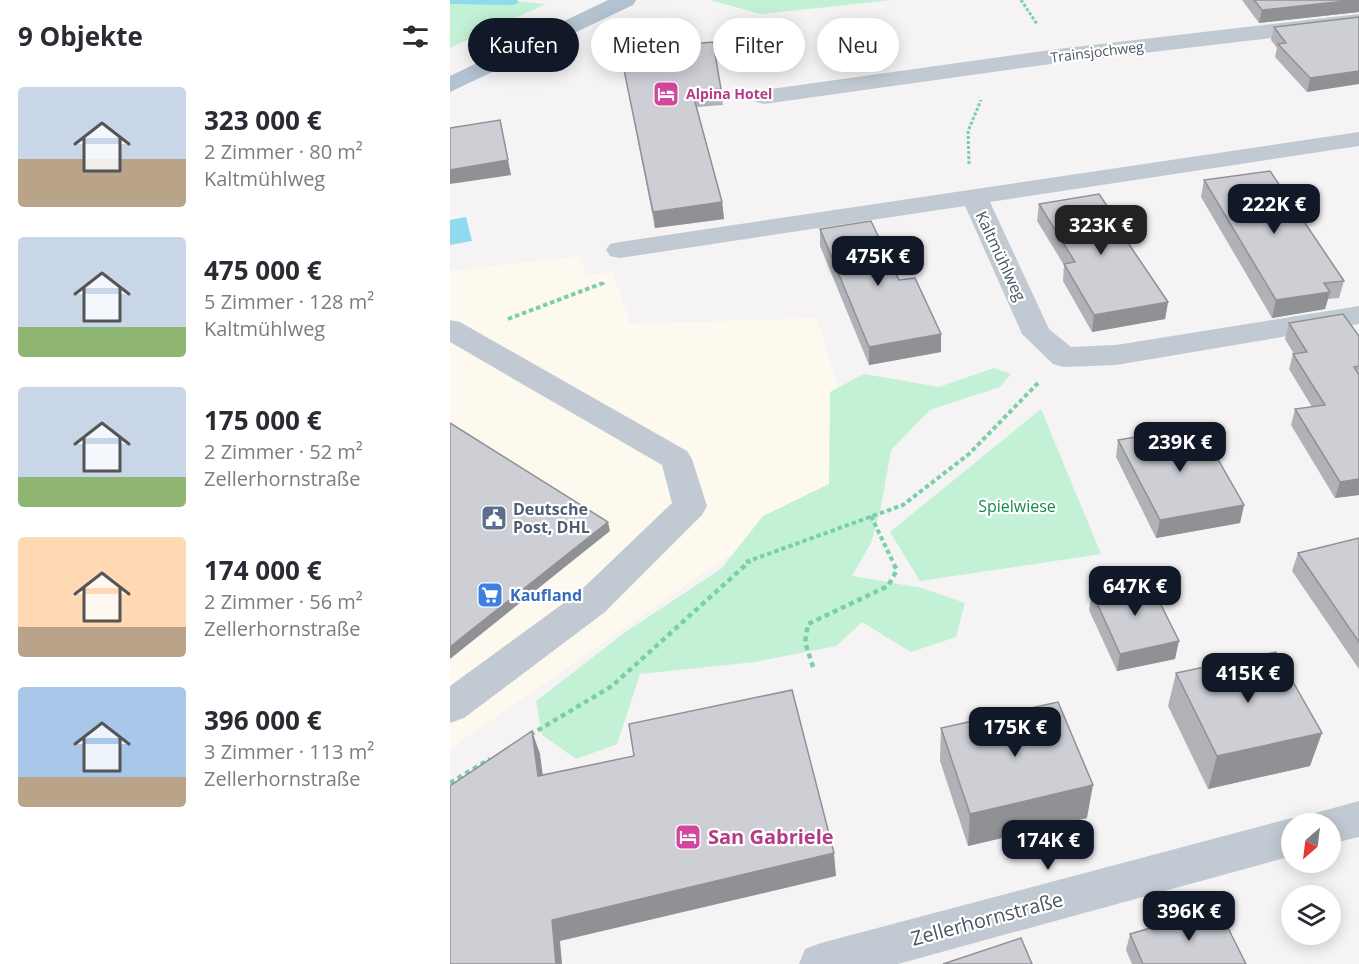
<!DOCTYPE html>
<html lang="de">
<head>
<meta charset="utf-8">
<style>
	body { margin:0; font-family:"Open Sans",sans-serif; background:#f2f2f3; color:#2b2b33; height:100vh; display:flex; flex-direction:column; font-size:22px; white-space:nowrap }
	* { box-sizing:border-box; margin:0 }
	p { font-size:20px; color:#7c7c81 }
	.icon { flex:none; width:33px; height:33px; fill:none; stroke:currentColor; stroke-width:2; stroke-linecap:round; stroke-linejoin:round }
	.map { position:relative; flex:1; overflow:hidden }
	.sheet { display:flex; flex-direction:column; background:#fff; width:450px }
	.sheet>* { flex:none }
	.banner { position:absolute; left:18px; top:18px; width:570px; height:54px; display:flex; gap:12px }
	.needle { width:39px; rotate:208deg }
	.buttons { position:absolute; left:831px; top:813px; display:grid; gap:12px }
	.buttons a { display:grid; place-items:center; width:60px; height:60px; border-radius:50%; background:#fff; box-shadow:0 3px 15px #0003; font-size:30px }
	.price { position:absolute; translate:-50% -51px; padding:0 14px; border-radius:12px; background:#111827; color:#fff; font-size:20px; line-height:39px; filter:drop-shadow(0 2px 3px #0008) }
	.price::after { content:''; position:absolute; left:50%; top:36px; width:18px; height:14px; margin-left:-9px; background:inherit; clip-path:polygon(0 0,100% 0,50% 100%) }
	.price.selected { background:#222; color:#fff }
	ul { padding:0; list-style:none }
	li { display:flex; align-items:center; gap:18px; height:150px; padding:0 18px }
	li span { display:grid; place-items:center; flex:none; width:168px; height:120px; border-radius:6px; color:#555 }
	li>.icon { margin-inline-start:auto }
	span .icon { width:72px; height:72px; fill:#fffc; stroke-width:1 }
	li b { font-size:26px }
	h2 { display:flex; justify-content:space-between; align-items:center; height:72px; padding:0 18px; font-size:26px }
	.chip { padding:0 21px; border-radius:27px; background:#fff; box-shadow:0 3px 15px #0003; font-size:21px; line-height:54px }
	.chip.selected { background:#111827; color:#fff }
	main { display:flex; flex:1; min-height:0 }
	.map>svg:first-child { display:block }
</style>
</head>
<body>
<main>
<section class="sheet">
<h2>9 Objekte<svg class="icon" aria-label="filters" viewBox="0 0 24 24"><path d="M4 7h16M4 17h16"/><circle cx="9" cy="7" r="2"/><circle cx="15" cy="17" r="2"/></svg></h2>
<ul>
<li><span style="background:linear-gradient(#c9d6e8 60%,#b9a48a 0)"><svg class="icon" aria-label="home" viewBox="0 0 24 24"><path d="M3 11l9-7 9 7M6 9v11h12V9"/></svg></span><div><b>323 000 €</b><p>2 Zimmer · 80 m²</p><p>Kaltmühlweg</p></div></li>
<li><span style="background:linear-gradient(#c9d6e8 75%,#8fb573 0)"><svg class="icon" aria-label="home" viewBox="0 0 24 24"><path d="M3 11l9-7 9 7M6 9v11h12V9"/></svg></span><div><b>475 000 €</b><p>5 Zimmer · 128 m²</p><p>Kaltmühlweg</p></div></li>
<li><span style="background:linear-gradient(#c9d6e8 75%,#8fb573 0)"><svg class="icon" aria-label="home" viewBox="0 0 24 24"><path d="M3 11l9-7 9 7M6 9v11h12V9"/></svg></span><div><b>175 000 €</b><p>2 Zimmer · 52 m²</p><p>Zellerhornstraße</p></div></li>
<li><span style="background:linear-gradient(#ffd9b3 75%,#b9a48a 0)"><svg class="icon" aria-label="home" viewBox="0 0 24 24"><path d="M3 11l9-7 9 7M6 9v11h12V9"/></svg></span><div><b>174 000 €</b><p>2 Zimmer · 56 m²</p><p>Zellerhornstraße</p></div></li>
<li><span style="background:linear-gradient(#a9c7e8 75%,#b9a48a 0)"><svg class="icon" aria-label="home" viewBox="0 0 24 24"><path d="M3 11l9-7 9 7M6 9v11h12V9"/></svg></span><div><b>396 000 €</b><p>3 Zimmer · 113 m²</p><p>Zellerhornstraße</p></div></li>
</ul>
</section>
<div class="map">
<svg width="909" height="964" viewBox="0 0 909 964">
	<rect width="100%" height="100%" fill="#f5f3f3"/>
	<polygon fill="#fdf9ef" points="129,256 136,275 163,272 180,324 367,318 420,497 275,558 0,749 0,271"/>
	<g fill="#c3f1d5">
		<polygon points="0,0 57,0 96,4 0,48"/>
		<polygon points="260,0 442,0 311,14"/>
		<polygon points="544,368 561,374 550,387 480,410 441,450 431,507 421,543 402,576 472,588 515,603 506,637 461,652 412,622 386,646 305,662 190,674 167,744 126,759 92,735 86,701 177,631 271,569 313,516 379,484 380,392 414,374 489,387"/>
		<polygon points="591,409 651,554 470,581 440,532"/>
	</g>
	<polygon fill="#90daee" points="16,217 22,241 0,245 0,220"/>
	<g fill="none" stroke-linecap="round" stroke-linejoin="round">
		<polygon fill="#90daee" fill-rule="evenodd" points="0,0 67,0 69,2 64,5 0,4"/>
		<g stroke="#7ad0a6" stroke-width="3" stroke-dasharray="3 2" stroke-linecap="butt">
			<polyline points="571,0 587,24"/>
			<polyline points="519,164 518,131 531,100"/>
		</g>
		<g stroke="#7ad0a6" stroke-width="4" stroke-dasharray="4.5 3" stroke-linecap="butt">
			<polyline points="58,319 153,283 153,281"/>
			<polyline points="421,516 443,562"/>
			<polyline points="296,562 453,505 519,454 588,383"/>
		</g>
		<g stroke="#7ad0a6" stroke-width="4.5" stroke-dasharray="5 4" stroke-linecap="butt">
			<polyline points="363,667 355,642 358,624 438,586 447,570 442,561"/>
			<polyline points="80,735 162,686 300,561"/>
			<polyline points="0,783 40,759"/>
		</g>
		<g fill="#c1cad2" fill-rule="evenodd">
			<polygon points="909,14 909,28 608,63 314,104 306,102 302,97 306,92 314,90 608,49"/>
			<polygon points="909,132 909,146 540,202 599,329 621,347 666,345 909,306 909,324 666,365 614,367 603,364 572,334 515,206 170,258 160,256 156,250 160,244 170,242"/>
			<polygon points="0,320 10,322 237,451 242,459 257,506 252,515 155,612 14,718 0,723 0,686 129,592 222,503 212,465 0,342"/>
			<polygon points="909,801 909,837 880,844 880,824 861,824 865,813"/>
			<polygon points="842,818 856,824 842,824 842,856 448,964 349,964 355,949 371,943"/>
		</g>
		<polygon fill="#b3c2d1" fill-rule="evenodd" points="158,0 186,0 183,5 0,92 0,76"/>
	</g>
	<g fill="#b0b2b7">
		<polygon points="792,0 909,0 909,12 809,23"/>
		<polygon points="909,17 857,92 825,57 827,48 821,40 824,27"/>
		<polygon points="173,65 271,89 273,105 247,107 272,202 274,219 205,228"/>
		<polygon points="754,180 894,281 889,298 878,299 875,309 822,318 751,197"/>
		<polygon points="589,204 675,233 674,237 718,302 715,319 642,332 613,281 614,265 587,221"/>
		<polygon points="370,229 449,280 491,334 491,352 419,365 370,246"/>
		<polygon points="839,323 909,336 909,495 885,498 841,425 845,409 862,407 839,369 843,354 844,354 835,339"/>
		<polygon points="668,440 794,505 790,523 706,538 666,457"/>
		<polygon points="909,538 909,669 842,571 848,553"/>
		<polygon points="642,592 725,659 667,671 639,610"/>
		<polygon points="726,673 860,766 758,789 718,706"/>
		<polygon points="491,728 637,818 518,846 490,761"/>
		<polygon points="680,934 796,964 682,964 676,950"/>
	</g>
	<g fill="#909195">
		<polygon points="909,0 909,12 809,23 812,10"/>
		<polygon points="909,71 909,84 857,92 860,78"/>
		<polygon points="50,120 61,175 0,184 0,170"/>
		<polygon points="272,202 274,219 205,228 203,212"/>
		<polygon points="880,292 875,309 822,318 826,300"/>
		<polygon points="718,302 715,319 642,332 644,315"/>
		<polygon points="491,334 491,352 419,365 419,347"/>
		<polygon points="909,479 909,495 885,498 890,482"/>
		<polygon points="794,505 790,523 706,538 710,520"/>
		<polygon points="158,522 160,531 0,659 0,647"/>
		<polygon points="729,641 725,659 667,671 670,654"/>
		<polygon points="82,731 90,754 96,799 88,776"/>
		<polygon points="872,733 860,766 758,789 767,756"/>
		<polygon points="643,785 637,818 518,846 520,814"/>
		<polygon points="384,853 386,876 110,941 112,964 106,964 102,920"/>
	</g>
	<g fill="#cdcfd5" stroke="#909195" stroke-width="1.5">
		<polygon points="804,0 905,0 812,10"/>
		<polygon points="909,17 909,71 860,78 828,44 836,43 824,27"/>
		<polygon points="263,42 271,89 242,91 272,202 203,212 173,65 206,62 205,47"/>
		<polygon points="50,120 58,160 0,170 0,128"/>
		<polygon points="820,171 894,281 874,283 880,292 826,300 754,180"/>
		<polygon points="649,194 675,233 672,234 718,302 644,315 614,264 625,262 589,204"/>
		<polygon points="421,221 449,280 465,278 491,334 419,347 370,229"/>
		<polygon points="893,314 909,336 909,366 904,367 909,375 909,479 890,482 845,409 875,405 843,354 857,352 839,323"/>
		<polygon points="0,423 158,522 0,647"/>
		<polygon points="749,426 794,505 710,520 668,440"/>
		<polygon points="909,538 909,642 848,553"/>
		<polygon points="699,581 729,641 670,654 642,592"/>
		<polygon points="826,652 872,733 767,756 726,673"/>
		<polygon points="342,690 384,853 102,920 106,964 0,964 0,786 82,731 88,776 184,756 179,724"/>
		<polygon points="608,702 643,785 520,814 491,728"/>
		<polygon points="768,908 796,964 693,964 680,934"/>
		<polygon points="571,938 582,964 493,964"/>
	</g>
	<defs>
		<g id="hotel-square" transform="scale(1.35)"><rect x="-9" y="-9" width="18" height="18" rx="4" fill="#d1479c" stroke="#fff"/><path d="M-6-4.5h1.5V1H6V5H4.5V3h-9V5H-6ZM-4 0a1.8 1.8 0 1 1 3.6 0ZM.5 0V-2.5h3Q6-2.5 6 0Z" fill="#fff"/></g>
		<g id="civic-square" transform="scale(1.35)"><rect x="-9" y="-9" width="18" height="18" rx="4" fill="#5c6f8a" stroke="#fff"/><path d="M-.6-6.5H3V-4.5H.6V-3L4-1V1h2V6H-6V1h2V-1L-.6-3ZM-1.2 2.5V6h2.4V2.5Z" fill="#fff"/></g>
		<g id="supermarket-square" transform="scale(1.35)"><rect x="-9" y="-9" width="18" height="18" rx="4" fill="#3f7fe0" stroke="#fff"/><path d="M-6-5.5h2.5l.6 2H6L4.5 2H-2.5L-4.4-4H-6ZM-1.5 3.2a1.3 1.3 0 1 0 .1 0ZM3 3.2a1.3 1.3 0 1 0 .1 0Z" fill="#fff"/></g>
	</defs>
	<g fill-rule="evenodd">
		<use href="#hotel-square" x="216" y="94"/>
		<use href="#civic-square" x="44" y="518"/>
		<use href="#supermarket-square" x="40" y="595"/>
		<use href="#hotel-square" x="238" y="837"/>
	</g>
	<g text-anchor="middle" stroke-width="4.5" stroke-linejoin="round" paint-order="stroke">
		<g font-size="14" fill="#4a5661" stroke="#fff">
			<text transform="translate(647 52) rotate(-7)" y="5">Trainsjochweg</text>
		</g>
		<g font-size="14" font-weight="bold" fill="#b23c85" stroke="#fff" text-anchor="start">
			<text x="236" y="99">Alpina Hotel</text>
		</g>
		<g font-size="16" fill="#4a5661" stroke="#fff">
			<text transform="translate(551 256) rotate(65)" y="6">Kaltmühlweg</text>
		</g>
		<g font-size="16" fill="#17864f" stroke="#fff">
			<text x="567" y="512">Spielwiese</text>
		</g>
		<g font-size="16" font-weight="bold" fill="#4e5e75" stroke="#fff" text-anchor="start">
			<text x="63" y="515">Deutsche<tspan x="63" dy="18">Post, DHL</tspan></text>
		</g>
		<g font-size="16" font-weight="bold" fill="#366cbe" stroke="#fff" text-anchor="start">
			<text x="60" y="601">Kaufland</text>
		</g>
		<g font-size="20" font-weight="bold" fill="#b23c85" stroke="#fff" text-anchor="start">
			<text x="258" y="844">San Gabriele</text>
		</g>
		<g font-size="20" fill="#4a5661" stroke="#fff">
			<text transform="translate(537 919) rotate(-15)" y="7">Zellerhornstraße</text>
		</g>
	</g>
</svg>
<div class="buttons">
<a><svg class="needle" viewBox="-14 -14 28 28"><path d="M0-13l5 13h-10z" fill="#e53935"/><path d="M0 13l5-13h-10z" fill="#7c7c81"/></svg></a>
<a><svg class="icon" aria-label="layers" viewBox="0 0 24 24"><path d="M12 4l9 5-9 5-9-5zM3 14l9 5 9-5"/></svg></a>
</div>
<b class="price" style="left:824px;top:235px">222K €</b>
<b class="price selected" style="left:651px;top:256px">323K €</b>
<b class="price" style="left:428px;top:287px">475K €</b>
<b class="price" style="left:730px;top:473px">239K €</b>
<b class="price" style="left:685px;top:617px">647K €</b>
<b class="price" style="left:798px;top:704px">415K €</b>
<b class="price" style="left:565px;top:758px">175K €</b>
<b class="price" style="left:598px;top:871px">174K €</b>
<b class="price" style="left:739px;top:942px">396K €</b>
<div class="banner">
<a class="chip selected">Kaufen</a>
<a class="chip">Mieten</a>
<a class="chip">Filter</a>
<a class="chip">Neu</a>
</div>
</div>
</main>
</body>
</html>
